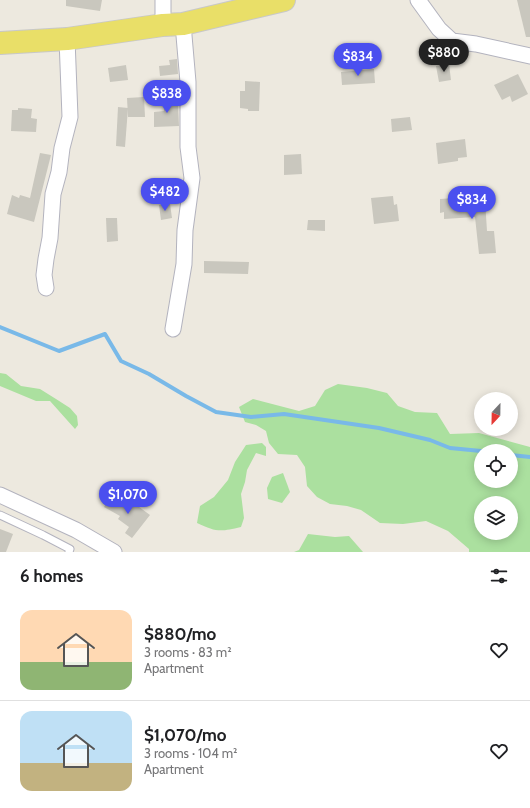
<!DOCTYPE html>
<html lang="en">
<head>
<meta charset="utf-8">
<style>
	body { margin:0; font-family:Cabin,sans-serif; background:#f6f6f6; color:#202124; height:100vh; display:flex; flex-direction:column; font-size:15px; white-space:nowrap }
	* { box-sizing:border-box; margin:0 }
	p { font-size:13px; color:#757577 }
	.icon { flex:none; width:22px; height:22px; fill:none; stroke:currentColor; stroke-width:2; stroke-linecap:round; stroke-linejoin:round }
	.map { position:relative; height:552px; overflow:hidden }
	.panel { display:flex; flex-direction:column; background:#fff; flex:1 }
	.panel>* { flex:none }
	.needle { width:26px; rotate:202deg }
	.tools { position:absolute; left:474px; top:392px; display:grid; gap:8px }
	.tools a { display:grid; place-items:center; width:44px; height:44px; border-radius:50%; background:#fff; box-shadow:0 2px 10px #0003; font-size:20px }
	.price { position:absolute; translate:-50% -34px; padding:0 9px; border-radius:14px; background:#4a4fef; color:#fff; font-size:13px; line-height:26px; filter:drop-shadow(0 1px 2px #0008) }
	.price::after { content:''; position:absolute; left:50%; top:24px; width:12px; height:9px; margin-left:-6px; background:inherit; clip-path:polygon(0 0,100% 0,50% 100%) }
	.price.selected { background:#222; color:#fff }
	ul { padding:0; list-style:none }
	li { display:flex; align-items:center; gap:12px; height:100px; padding:0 20px }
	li+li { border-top:1px solid #e0e0e0 }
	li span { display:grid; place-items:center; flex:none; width:112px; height:80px; border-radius:12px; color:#555 }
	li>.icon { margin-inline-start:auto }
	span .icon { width:48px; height:48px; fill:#fffc; stroke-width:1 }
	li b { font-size:17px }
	h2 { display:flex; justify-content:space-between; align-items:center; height:48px; padding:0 20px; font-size:17px }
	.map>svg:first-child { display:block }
</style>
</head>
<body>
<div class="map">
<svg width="530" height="552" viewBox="0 0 530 552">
	<rect width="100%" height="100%" fill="#ede9df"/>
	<g fill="#abe09f" fill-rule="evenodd">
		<polygon points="0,373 6,374 21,386 40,389 56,399 70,408 77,416 78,425 75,429 50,401 36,401 0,386"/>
		<path d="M338 384 367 388 387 393 398 406 415 412 437 413 450 434 479 433 530 447V552H469V549L448 531 426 521 403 524 380 523 361 510 347 506 330 504 317 497 307 486 305 467 297 455 278 454 269 443 266 431 256 425 245 422 239 407 253 399 299 411 315 406 325 390ZM481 451H511V481H481ZM481 503H511V533H481Z"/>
		<path d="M262 443 266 447V456L256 453 247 470 245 482 241 494 244 518 241 527C220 532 216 532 197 523L200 506 214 497 228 480 235 462 246 445Z"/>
		<polygon points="283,473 290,492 282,503 268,499 267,488 272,477"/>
		<polygon points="308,534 335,537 349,536 363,552 294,552 299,550"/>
	</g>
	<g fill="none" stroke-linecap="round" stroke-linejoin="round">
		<g stroke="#79b9e8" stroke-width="4">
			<polyline points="0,327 59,351 105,334 121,361 149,374 186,396 216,412 251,417 284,414 379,428 430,440 450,448 481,451"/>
			<polyline points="511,455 530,457"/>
		</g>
	</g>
	<g fill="#c9c7be">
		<polygon points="66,0 102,0 100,11 66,6"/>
		<polygon points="517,0 530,0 530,37 526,37"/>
		<polygon points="177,59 178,74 160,76 159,66 170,65 169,60"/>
		<polygon points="449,64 451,80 439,82 436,66"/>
		<polygon points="126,65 128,80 110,82 108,68"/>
		<polygon points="374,69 375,83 342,85 341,72"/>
		<polygon points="518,74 528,94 512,102 510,96 502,100 494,85"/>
		<polygon points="245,81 260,82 259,111 248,111 248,109 240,108 240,91 245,91"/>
		<polygon points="163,95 173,95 174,104 178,104 179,126 154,127 154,112 164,111"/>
		<polygon points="144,97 145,117 128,117 127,98"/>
		<polygon points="118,107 128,108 125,147 116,146"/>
		<polygon points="18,108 32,109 31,118 37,119 36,132 11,131 12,110 18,110"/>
		<polygon points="410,117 412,130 392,132 391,119"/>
		<polygon points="465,139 467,157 458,158 458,161 438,164 436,143"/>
		<polygon points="40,153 51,155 34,222 7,214 12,195 19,198 20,195 30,198"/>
		<polygon points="301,154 302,174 284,175 284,155"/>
		<polygon points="393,196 394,205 397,204 399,221 374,224 371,198"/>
		<polygon points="455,198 455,202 485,200 487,231 494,231 496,253 479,254 475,217 444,219 444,212 440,213 440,199"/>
		<polygon points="170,204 172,218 161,220 159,205"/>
		<polygon points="106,218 117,218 118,241 107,242"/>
		<polygon points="308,220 325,220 325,231 307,230"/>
		<polygon points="204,261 249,262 248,274 204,273"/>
		<polygon points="110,497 128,506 130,504 134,506 135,504 150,515 132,538 125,533 129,527 118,519 120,516 104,507"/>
		<polygon points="0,529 13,534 6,552 0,552"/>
	</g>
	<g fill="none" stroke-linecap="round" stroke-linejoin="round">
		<g stroke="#b3b3be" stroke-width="9">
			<polyline id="service" points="0,515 43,535 70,549 69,552"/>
		</g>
		<g stroke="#b3b3be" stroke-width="17">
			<g id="minor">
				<polyline points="163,0 163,25"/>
				<polyline points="418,0 439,29 452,41 476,44 530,56"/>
				<polyline points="46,288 44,275 46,259 50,238 53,194 59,172 62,148 70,117 67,39"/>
				<polyline points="173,329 184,264 185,230 192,178 188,147 188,82 183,24"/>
				<polyline points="0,495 76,530 114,552"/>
			</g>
		</g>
		<g stroke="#c8c8c8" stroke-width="24">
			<polyline id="primary" points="0,43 67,39 163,25 183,24 284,0"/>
		</g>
		<use href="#service" stroke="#fff" stroke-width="7"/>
		<use href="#minor" stroke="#fff" stroke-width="15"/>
		<use href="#primary" stroke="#e9df68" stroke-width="22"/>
	</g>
</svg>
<div class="tools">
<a><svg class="needle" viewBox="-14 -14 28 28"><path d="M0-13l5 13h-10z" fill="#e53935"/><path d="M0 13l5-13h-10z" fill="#757577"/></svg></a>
<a><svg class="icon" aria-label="locate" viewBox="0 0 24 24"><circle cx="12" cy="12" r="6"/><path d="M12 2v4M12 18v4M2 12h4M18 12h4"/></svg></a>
<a><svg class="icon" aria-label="layers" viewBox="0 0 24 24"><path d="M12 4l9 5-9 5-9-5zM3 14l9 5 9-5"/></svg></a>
</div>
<b class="price selected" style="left:444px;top:73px">$880</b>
<b class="price" style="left:358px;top:77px">$834</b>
<b class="price" style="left:167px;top:114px">$838</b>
<b class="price" style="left:165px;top:212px">$482</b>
<b class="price" style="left:472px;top:220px">$834</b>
<b class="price" style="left:128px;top:515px">$1,070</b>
</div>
<section class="panel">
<h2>6 homes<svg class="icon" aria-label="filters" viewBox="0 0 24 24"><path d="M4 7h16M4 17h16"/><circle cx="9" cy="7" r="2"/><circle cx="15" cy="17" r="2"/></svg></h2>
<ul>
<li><span style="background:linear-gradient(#ffd9b3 65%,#8fb573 0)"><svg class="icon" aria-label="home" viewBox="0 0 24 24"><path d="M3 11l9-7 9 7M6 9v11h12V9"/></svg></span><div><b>$880/mo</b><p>3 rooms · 83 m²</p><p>Apartment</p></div><svg class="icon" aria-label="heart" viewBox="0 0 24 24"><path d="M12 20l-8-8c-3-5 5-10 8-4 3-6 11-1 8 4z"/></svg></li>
<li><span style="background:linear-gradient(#bfe0f5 65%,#c2b280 0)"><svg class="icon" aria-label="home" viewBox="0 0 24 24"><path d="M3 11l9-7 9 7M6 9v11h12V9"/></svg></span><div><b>$1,070/mo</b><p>3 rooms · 104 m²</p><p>Apartment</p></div><svg class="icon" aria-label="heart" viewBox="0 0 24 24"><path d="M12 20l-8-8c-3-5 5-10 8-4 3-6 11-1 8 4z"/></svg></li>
</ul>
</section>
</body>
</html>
